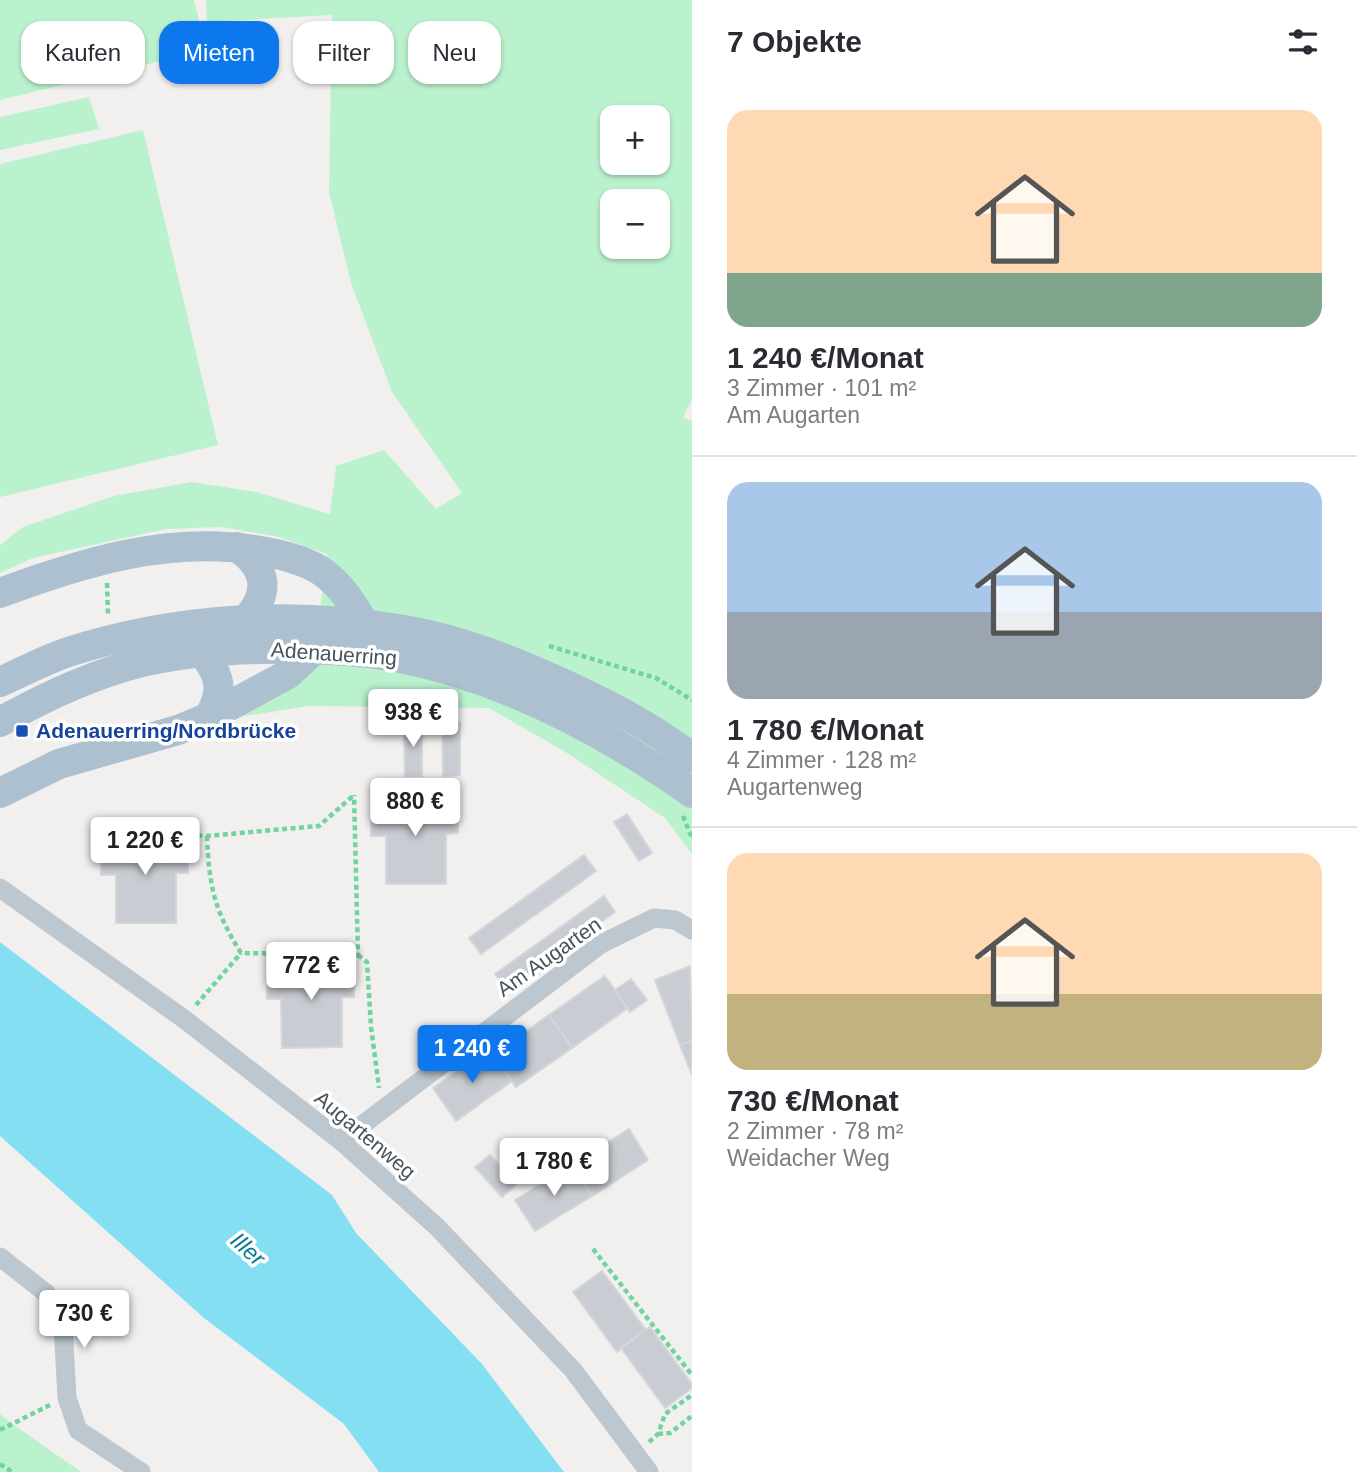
<!DOCTYPE html>
<html lang="de">
<head>
<meta charset="utf-8">
<style>
	body { margin:0; font-family:Arial,sans-serif; background:#f7f7f7; color:#2b2b33; height:100vh; display:flex; flex-direction:column; font-size:26px; white-space:nowrap }
	* { box-sizing:border-box; margin:0 }
	p { font-size:23px; color:#7c7c81 }
	.icon { flex:none; width:38px; height:38px; fill:none; stroke:currentColor; stroke-width:2; stroke-linecap:round; stroke-linejoin:round }
	.map { position:relative; flex:1; overflow:hidden }
	.sheet { display:flex; flex-direction:column; background:#fff; width:665px }
	.sheet>* { flex:none }
	.hud { position:absolute; left:21px; top:21px; width:565px; height:63px; display:flex; gap:14px }
	.controls { position:absolute; left:600px; top:105px; display:grid; gap:14px }
	.controls a { display:grid; place-items:center; width:70px; height:70px; border-radius:14px; background:#fff; box-shadow:0 2px 5px #0004; font-size:35px }
	.price { position:absolute; translate:-50% -60px; padding:0 16px; border-radius:7px; background:#fff; color:#222; font-size:23px; line-height:46px; filter:drop-shadow(0 2px 4px #0008) }
	.price::after { content:''; position:absolute; left:50%; top:42px; width:21px; height:16px; margin-left:-10px; background:inherit; clip-path:polygon(0 0,100% 0,50% 100%) }
	.price.current { background:#0d78ee; color:#fff }
	ul { padding:0; list-style:none }
	li { display:grid; align-content:center; gap:14px; height:371px; padding:0 35px }
	li+li { border-top:2px solid #e1e1e2 }
	li span { display:grid; place-items:center; height:217px; border-radius:21px; color:#555 }
	li>.icon { margin-inline-start:auto }
	span .icon { width:126px; height:126px; fill:#fffc; stroke-width:1 }
	li b { font-size:30px }
	h2 { display:flex; justify-content:space-between; align-items:center; height:84px; padding:0 35px; font-size:30px }
	.chip { padding:0 24px; border-radius:21px; background:#fff; box-shadow:0 2px 5px #0004; font-size:24px; line-height:63px }
	.chip.current { background:#0d78ee; color:#fff }
	main { display:flex; flex:1; min-height:0 }
	.map>svg:first-child { display:block }
</style>
</head>
<body>
<main>
<div class="map">
<svg width="692" height="1472" viewBox="0 0 692 1472">
	<rect width="100%" height="100%" fill="#f2efef"/>
	<g fill="#bbf2ce" fill-rule="evenodd">
		<polygon points="0,0 194,0 206,50 0,100"/>
		<path d="M206 0H692V399L683 418 692 421V854L665 818 567 753 489 708 309 706 238 717 315 649 327 554 279 537 222 527 166 529 33 558 0 573V545L23 527 114 496 192 482 256 492 330 514 336 466 384 450 436 509 462 493 392 392 351 283 329 192 332 15 207 22ZM612 117H658V163H612ZM612 201H658V247H612Z"/>
		<polygon points="89,97 99,129 0,150 0,117"/>
		<polygon points="143,130 218,445 0,497 0,164"/>
		<polygon points="0,1414 10,1422 81,1472 0,1472"/>
	</g>
	<polygon fill="#85dff2" points="0,942 332,1195 356,1233 482,1364 564,1472 379,1472 344,1424 204,1318 0,1136"/>
	<g fill="#c9ccd2" stroke="#d3d6db" stroke-width="2">
		<polygon points="422,722 422,776 405,776 404,723"/>
		<polygon points="442,722 460,722 460,775 443,776"/>
		<polygon points="414,800 458,800 458,833 446,834 446,884 386,884 386,836 371,836 371,801"/>
		<polygon points="627,814 652,853 639,861 614,822"/>
		<polygon points="144,839 188,839 188,873 176,873 176,923 116,923 116,875 101,875 101,840"/>
		<polygon points="584,855 596,871 481,954 469,938"/>
		<polygon points="604,896 615,912 506,990 495,974"/>
		<polygon points="267,964 354,964 354,997 342,997 342,1047 282,1048 281,999 267,999"/>
		<polygon points="690,966 692,1041 680,1045 655,980"/>
		<polygon points="605,976 628,1008 572,1048 549,1015"/>
		<polygon points="631,979 647,1000 630,1012 615,990"/>
		<polygon points="549,1015 572,1048 516,1087 493,1055"/>
		<polygon points="692,1041 692,1075 680,1045"/>
		<polygon points="489,1049 512,1081 456,1121 433,1088"/>
		<polygon points="629,1129 648,1160 592,1196 572,1165"/>
		<polygon points="490,1155 516,1185 502,1197 475,1167"/>
		<polygon points="572,1165 592,1196 535,1231 515,1200"/>
		<polygon points="602,1271 646,1330 617,1352 573,1292"/>
		<polygon points="650,1327 692,1384 692,1388 665,1408 621,1348"/>
	</g>
	<g fill="none" stroke-linecap="round" stroke-linejoin="round">
		<g stroke="#71d39e" stroke-width="4.5" stroke-dasharray="5 3.5" stroke-linecap="butt">
			<polyline points="107,583 108,616"/>
			<polyline points="549,646 656,678 692,700"/>
			<polyline points="414,800 415,792"/>
			<polyline points="683,816 692,838"/>
			<polyline points="183,824 182,834 207,836 319,826 354,795"/>
			<polyline points="144,834 144,825"/>
			<path d="M207 836C209 886 214 910 241 953L358 955 354 795"/>
			<polyline points="144,839 144,834 182,834"/>
			<polyline points="310,954 310,964"/>
			<polyline points="358,955 367,962 371,1027 379,1088"/>
			<polyline points="196,1005 241,953"/>
			<polyline points="593,1249 692,1375"/>
			<polyline points="0,1430 50,1405"/>
			<polyline points="658,1434 670,1433 692,1416"/>
			<polyline points="649,1442 658,1434 665,1414 692,1395"/>
			<polyline points="0,1464 12,1472"/>
		</g>
		<g stroke="#bcc7cf" stroke-width="19">
			<polyline points="0,888 184,1019 341,1141 437,1227 573,1370 649,1472"/>
			<polyline points="341,1141 601,944 654,918 675,920 692,930"/>
			<polyline points="0,1257 46,1293 63,1324 67,1398 78,1430 141,1472"/>
		</g>
		<g stroke="#adc0d0" stroke-width="30">
			<path d="M237 547C267 568 271 592 246 620"/>
			<path d="M0 593C83 562 171 535 260 551 278 554 300 559 316 568 338 580 353 603 364 624"/>
			<path d="M202 652C221 676 224 691 209 717"/>
			<path d="M0 682C22 672 45 660 68 652 175 618 293 610 404 630 459 639 513 661 564 684 609 705 653 727 692 758"/>
			<path d="M0 722C46 696 95 673 147 661 183 653 221 650 257 649 303 648 350 649 395 657 502 677 604 731 692 793"/>
			<polyline points="0,793 59,764 178,730 209,717 288,674 315,649"/>
		</g>
	</g>
	<rect fill="#1a4fb4" stroke="#fff" stroke-width="2.5" x="15" y="724" width="14" height="14" rx="3.5"/>
	<g text-anchor="middle" stroke-width="7" stroke-linejoin="round" paint-order="stroke">
		<g font-size="21" fill="#46545e" stroke="#fff">
			<text transform="translate(334 654) rotate(4)" y="7">Adenauerring</text>
			<text transform="translate(549 957) rotate(-35)" y="7">Am Augarten</text>
			<text transform="translate(365 1135) rotate(40)" y="7">Augartenweg</text>
		</g>
		<g font-size="21" font-weight="bold" fill="#164399" stroke="#fff" text-anchor="start">
			<text x="36" y="738">Adenauerring/Nordbrücke</text>
		</g>
		<g font-size="23" font-style="italic" fill="#067b93" stroke="#fff">
			<text transform="translate(248 1249) rotate(42)" y="8">Iller</text>
		</g>
	</g>
</svg>
<div class="controls">
<a>+</a>
<a>−</a>
</div>
<b class="price" style="left:413px;top:749px">938 €</b>
<b class="price" style="left:415px;top:838px">880 €</b>
<b class="price" style="left:145px;top:877px">1 220 €</b>
<b class="price" style="left:311px;top:1002px">772 €</b>
<b class="price current" style="left:472px;top:1085px">1 240 €</b>
<b class="price" style="left:554px;top:1198px">1 780 €</b>
<b class="price" style="left:84px;top:1350px">730 €</b>
<div class="hud">
<a class="chip">Kaufen</a>
<a class="chip current">Mieten</a>
<a class="chip">Filter</a>
<a class="chip">Neu</a>
</div>
</div>
<section class="sheet">
<h2>7 Objekte<svg class="icon" aria-label="filters" viewBox="0 0 24 24"><path d="M4 7h16M4 17h16"/><circle cx="9" cy="7" r="2"/><circle cx="15" cy="17" r="2"/></svg></h2>
<ul>
<li><span style="background:linear-gradient(#ffd9b3 75%,#7fa58c 0)"><svg class="icon" aria-label="home" viewBox="0 0 24 24"><path d="M3 11l9-7 9 7M6 9v11h12V9"/></svg></span><div><b>1 240 €/Monat</b><p>3 Zimmer · 101 m²</p><p>Am Augarten</p></div></li>
<li><span style="background:linear-gradient(#a9c7e8 60%,#9aa5b1 0)"><svg class="icon" aria-label="home" viewBox="0 0 24 24"><path d="M3 11l9-7 9 7M6 9v11h12V9"/></svg></span><div><b>1 780 €/Monat</b><p>4 Zimmer · 128 m²</p><p>Augartenweg</p></div></li>
<li><span style="background:linear-gradient(#ffd9b3 65%,#c2b280 0)"><svg class="icon" aria-label="home" viewBox="0 0 24 24"><path d="M3 11l9-7 9 7M6 9v11h12V9"/></svg></span><div><b>730 €/Monat</b><p>2 Zimmer · 78 m²</p><p>Weidacher Weg</p></div></li>
</ul>
</section>
</main>
</body>
</html>
